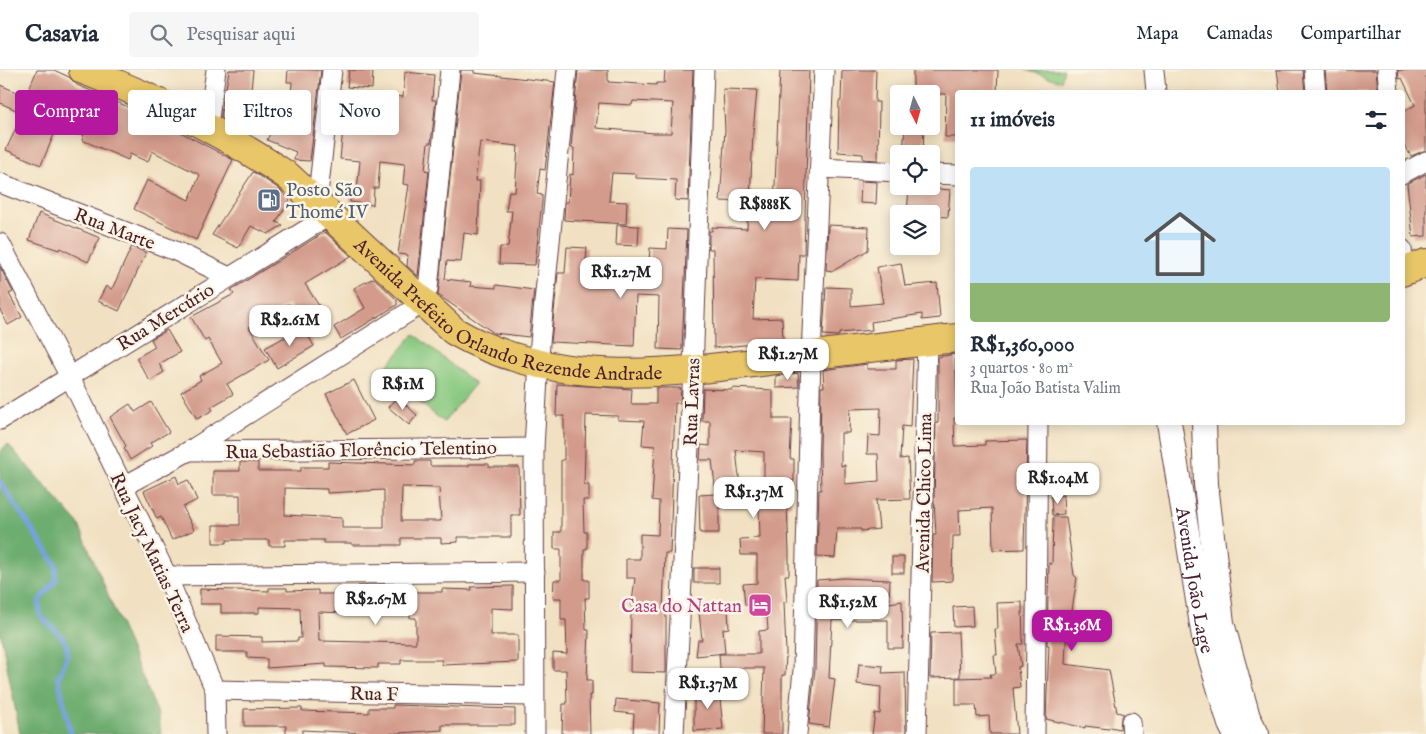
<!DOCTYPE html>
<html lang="pt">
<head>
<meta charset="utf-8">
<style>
	body { margin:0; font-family:"IM FELL English",serif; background:#f6f6f7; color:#1f2937; height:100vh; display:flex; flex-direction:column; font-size:19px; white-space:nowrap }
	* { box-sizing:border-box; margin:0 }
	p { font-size:16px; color:#747a83 }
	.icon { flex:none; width:28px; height:28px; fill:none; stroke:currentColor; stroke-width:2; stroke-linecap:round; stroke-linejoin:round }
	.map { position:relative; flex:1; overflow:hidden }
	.side { position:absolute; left:955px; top:20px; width:450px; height:335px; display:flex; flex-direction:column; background:#fff; border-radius:5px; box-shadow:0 2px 12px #0003 }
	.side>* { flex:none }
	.top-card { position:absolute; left:15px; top:20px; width:475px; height:45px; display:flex; gap:10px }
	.needle { width:32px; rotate:174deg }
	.buttons { position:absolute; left:890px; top:15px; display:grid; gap:10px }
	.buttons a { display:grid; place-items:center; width:50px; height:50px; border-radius:5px; background:#fff; box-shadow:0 2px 12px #0003; font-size:25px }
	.price { position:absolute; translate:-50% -42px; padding:0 11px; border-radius:10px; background:#fff; color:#222; font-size:16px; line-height:32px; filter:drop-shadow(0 1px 2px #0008) }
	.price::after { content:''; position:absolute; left:50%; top:30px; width:15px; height:11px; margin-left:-8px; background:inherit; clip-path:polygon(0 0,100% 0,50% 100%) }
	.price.on { background:#b5179e; color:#fff }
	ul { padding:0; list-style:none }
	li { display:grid; align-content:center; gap:10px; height:265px; padding:0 15px }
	li span { display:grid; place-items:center; height:155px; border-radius:5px; color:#555 }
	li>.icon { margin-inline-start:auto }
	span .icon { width:90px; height:90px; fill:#fffc; stroke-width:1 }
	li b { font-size:21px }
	h2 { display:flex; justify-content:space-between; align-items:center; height:60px; padding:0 15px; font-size:21px }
	.tag { padding:0 18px; border-radius:5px; background:#fff; box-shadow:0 2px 12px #0003; font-size:18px; line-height:45px }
	.tag.on { background:#b5179e; color:#fff }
	header { display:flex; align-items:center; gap:30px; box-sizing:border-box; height:70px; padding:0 25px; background:#fff; border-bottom:1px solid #e0e1e3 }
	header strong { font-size:24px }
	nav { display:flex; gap:28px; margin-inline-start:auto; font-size:18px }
	.search { width:350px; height:45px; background:#f6f6f7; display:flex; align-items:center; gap:12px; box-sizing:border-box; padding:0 18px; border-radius:5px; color:#747a83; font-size:19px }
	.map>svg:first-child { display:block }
</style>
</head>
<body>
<header>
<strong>Casavia</strong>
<div class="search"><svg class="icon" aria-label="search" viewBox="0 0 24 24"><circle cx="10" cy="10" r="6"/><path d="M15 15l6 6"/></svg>Pesquisar aqui</div>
<nav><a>Mapa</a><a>Camadas</a><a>Compartilhar</a></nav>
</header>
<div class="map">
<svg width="1426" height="664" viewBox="0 0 1426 664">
	<rect width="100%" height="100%" fill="#fcf5e5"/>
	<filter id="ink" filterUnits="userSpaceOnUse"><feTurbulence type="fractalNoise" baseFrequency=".02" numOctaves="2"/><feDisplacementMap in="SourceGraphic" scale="10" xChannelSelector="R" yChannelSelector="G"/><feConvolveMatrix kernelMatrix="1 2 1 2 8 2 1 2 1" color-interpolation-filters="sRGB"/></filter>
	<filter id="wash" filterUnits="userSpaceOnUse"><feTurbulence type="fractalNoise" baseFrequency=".0096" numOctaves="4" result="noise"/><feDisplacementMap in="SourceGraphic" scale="20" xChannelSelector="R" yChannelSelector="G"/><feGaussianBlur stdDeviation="1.12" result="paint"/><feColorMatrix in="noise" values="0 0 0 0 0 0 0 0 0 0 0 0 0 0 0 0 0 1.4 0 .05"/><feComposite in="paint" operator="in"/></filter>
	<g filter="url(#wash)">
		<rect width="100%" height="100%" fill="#f1e1c2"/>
		<g fill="#89c981" stroke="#6a7456">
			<polygon points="1026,0 1064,0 1061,11"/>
			<polygon points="414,264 475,314 444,352 382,302"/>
		</g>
		<polygon fill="#6ead6f" stroke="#5c664d" points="8,374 78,453 158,644 161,664 20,664 0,560 0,381"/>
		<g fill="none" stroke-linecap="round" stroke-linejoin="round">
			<path stroke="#75a3de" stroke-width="5" d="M0 412 56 495V510L39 531 40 545C65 571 77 572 58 608L71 664"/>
		</g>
		<g id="blocks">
			<g fill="#d39b8c" fill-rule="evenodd">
				<polygon points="37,0 54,0 69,7 77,15 156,49 233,90 196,170 134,139 147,110 189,130 200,105 152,81 148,92 130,84 128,90 82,70 84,64 59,53 41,95 6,80 23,43 0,33 0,15 26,26"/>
				<polygon points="229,0 253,0 249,40 290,42 292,12 287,12 288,0 321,0 310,91 294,90 296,82 267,70 271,62 242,59 221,47"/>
				<polygon points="349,0 373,1 372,19 347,17"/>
				<polygon points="461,0 474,0 474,3 555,12 545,100 540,99 537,124 542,125 542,131 535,195 499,194 500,177 508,177 512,141 506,141 509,121 515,122 518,76 480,72 475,111 480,111 478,165 464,163 461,192 447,191 445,209 471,212 470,216 496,218 496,215 534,220 529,267 494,263 438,225"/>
				<path d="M578 0H608V12L656 15V13H664L665 0H693L688 131 675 130 676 110 636 108V104L612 103 609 131 627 132 626 154 564 150 565 132H568L570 104 573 105 574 78H571ZM633 31 673 33 671 63H654L596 58 599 33 632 35Z"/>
				<polygon points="780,0 809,0 804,184 799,184 798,211 755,209 753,249 782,248 783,271 714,278 713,179 709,179 709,161 712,161 712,157 747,159 748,137 774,138"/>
				<polygon points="842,0 876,0 875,32 879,32 878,90 863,89 863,84 838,82 839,31 841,31"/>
				<polygon points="913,0 998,0 997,22 958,22 958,67 945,67 946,24 913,24"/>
				<polygon points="1277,0 1303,0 1305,22 1280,22"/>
				<polygon points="1325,0 1376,0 1378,22 1327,22"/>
				<polygon points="1398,0 1426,0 1426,80 1411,86 1402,72 1403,42 1415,35 1402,8 1399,9"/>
				<polygon points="405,2 434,5 432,30 436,30 431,73 428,73 425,100 429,101 418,206 407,196 408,185 398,184 409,115 403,114 405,94 380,91 378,118 374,118 373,135 350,132 351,120 357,121 360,91 340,89 344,48 385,53 388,25 403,27"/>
				<polygon points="723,19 757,20 753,62 750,132 720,131 725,60"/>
				<polygon points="905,56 924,56 923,84 903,84"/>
				<polygon points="253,102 278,118 290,130 276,152 283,155 268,164 251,156 238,178 212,165"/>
				<polygon points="1426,104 1426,166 1413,167 1407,114"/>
				<polygon points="861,111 877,112 876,134 860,133"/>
				<polygon points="909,116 950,120 948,147 931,146 932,144 907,144"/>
				<polygon points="39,143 100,168 88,192 60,178 59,180 29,170"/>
				<polygon points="617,155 639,156 638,176 616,175"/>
				<polygon points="828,155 869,157 868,180 833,201 826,200"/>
				<polygon points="668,159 687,160 682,280 658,279 659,227 636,226 634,276 551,272 558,203 565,203 567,177 587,178 585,204 648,206 650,178 667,179"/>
				<polygon points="325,162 351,186 305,214 325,245 303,257 289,234 249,257 269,290 227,314 233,324 211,337 213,340 197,349 181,322 201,310 199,306 222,293 208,269 205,271 191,247 234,224 231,220"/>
				<polygon points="132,176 146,183 119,241 98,231 106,216 112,219"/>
				<polygon points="901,193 905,216 937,213 940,248 922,250 922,244 871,252 872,260 839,263 839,266 823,265 826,217 851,218 851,236 883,233 877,197"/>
				<polygon points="0,197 13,222 9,224 22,247 8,255 0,240"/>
				<polygon points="374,208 397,230 397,235 341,269 334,257 365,238 354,218"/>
				<polygon points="303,257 314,276 277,298 265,278"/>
				<polygon points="167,260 180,282 159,294 164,302 150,311 136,288 155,277 151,269"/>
				<polygon points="955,284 958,348 954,348 955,376 985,375 985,371 1027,370 1024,479 993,480 992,438 959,440 960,466 953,466 952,511 932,512 933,465 936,465 934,430 936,353 938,353 938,287"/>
				<path d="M913 289 910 357 902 356 900 389 908 388 910 429 876 430 879 459 861 461V459H837L835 488 817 487 819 420H821L820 385 821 317H824L823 300 867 294V299H896V290ZM881 338 880 366 868 365 867 384H878L879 411 845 414V395L841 396V363H849L850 339Z"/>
				<polygon points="798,303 799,317 776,318 776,306"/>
				<polygon points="354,310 374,350 347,364 326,324"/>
				<polygon points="557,314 632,319 631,334 656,334 656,318 681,318 680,333 675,333 670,483 665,483 663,542 666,542 666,603 630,602 631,541 635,508 626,508 626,489 640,489 640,464 658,465 659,431 652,430 655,376 642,375 644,351 618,350 618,346 586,345 584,415 589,415 589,430 583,430 584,462 587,462 587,479 584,479 584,510 589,510 589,528 585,528 586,560 589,560 587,610 592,610 592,625 589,625 590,664 562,664 563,634 567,634 566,600 553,600 553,583 567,584 566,550 561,550 561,528 553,528 554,510 561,510 561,479 554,479 554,462 561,462 561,390 564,390 564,346 556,346"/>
				<path d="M732 318 773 320V349H792L790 389H794V411H789L791 435 787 436 789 482V505H785L787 531 784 532 786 583 785 605H782V664H762L764 598H736L737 609 721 611 719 584H759V561L768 560 766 533 745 535 743 514 757 513V485H741L740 469 760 468 759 437H719V463H700L699 425 716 424 712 390H700L701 375 710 376V351H702L703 319 732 320ZM736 380 764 382V415L740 417Z"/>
				<polygon points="397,327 417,345 409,355 388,337"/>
				<polygon points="151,332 169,362 150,373 152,376 130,390 124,378 126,376 110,347 130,334 135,342"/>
				<path d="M415 391H430V396H469V394H489V397H519L520 445H511V467H458V472L441 473V468H401V475H352V473H324V470H285V476H269V470H227V473H213V455H240V425H213V401H240V392H258V401H301V397H328V392L415 395ZM402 417 439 418 441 451H401ZM285 418 327 419V423L384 420V458H342V448L285 445Z"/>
				<polygon points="176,406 179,414 188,410 197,430 183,437 194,460 172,470 161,447 157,449 144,421"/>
				<polygon points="1063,425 1064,444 1052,445 1051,426"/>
				<polygon points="1053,447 1066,447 1074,505 1077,508 1070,554 1067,554 1065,594 1109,600 1117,642 1124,644 1121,648 1120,659 1110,657 1109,659 1085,656 1085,658 1046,649 1049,575 1047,575 1048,529 1049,493 1052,494"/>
				<rect x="892" y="487" width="12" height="16"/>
				<rect x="694" y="498" width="25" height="15"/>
				<polygon points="844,508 890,510 889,533 902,531 903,578 888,578 888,550 832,550 829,608 835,609 829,657 809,654 815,599 817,510"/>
				<path d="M401 515V522H442V519L472 520 471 517 513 516V539L491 538V565H518V592L442 595V590H401V594H378V598L326 597V594L267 598V589L247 588V582H216V566L262 567V572L298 571V568H301L300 538 259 537V543H221V534H200V519L269 521V518H287V521L318 520V524H358V516ZM410 540V548H416V573L319 571 318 542 377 544V541Z"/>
				<polygon points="1022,532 1023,574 1018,574 1021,596 1018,597 1020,617 1013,618 1017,664 990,664 989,646 977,647 976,635 956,635 956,608 991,607 990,604 996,604 994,585 997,585 995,559 998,559 997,533"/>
				<polygon points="972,536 973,556 954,557 953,537"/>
				<polygon points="728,540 729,558 723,559 725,583 696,586 698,570 702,570 699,542"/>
				<polygon points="958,562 960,607 930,608 931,563"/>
				<polygon points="859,594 883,596 882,603 905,602 906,664 872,664 875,643 880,644 881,617 857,614"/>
				<polygon points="719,618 723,659 694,661 694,620"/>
				<polygon points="616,629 660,633 659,664 633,664 634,644 615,642"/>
				<polygon points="393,635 515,639 515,655 442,655 442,660 386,664 302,660 302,664 286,664 286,656 244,656 244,639 302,638 302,641 369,643 369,638 393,638"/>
			</g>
		</g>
	</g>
	<g filter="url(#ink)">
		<use href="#blocks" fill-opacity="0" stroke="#633c42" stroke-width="1"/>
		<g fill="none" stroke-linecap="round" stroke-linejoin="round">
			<g stroke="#633c42" stroke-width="21">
				<g id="minor">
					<polyline points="1154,0 1156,22"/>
					<polyline points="1314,0 1316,22"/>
					<polyline points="1387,0 1389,22"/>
					<polyline points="208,55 216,0"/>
					<polyline points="820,98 899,102"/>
					<polyline points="931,104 958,105"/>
					<polyline points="1402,104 1426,91"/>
					<polyline points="0,113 178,182 229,207"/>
					<polyline points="317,133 332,0"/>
					<polyline points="0,173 69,305 167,506 215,620 216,664"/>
					<polyline points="1402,179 1404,201"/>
					<polyline points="0,350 330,145"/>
					<polyline points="189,381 534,378"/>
					<polyline points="124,416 189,381 423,233 428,219 450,0"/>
					<polyline points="167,506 535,502"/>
					<polyline points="215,620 534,626"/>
					<polyline points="1131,652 1132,664"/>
					<polyline points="535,664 534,378 540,273 567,0"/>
					<polyline points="674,664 693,300 704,0"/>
					<polyline points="797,664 803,600 811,285 824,0"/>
					<polyline points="917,664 927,271"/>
					<polyline points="1035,664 1038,352"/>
				</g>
			</g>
			<g stroke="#633c42" stroke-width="26">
				<g id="tertiary">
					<path id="s1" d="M1169 352 1204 567 1230 654 1235 664"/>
					<polyline points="1204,352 1206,414 1222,553 1248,647 1257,664"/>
				</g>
			</g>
			<g stroke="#633c42" stroke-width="30">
				<g id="primary">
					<path id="s2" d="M83 0C156 28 223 63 288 106L454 261C553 319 668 304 776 290 837 282 897 274 958 268"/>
					<polyline points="1402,202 1426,193"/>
				</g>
			</g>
			<use href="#minor" stroke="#fff" stroke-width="19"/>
			<use href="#tertiary" stroke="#fff" stroke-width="24"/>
			<use href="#primary" stroke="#e9c769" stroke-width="28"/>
		</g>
	</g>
	<defs>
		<g id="fuel-square" transform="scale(1.25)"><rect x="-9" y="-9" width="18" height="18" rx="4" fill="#5c6f8a" stroke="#fcf5e5"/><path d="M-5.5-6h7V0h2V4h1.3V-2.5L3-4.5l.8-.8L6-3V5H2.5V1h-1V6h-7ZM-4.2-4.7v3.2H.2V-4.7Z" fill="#fff"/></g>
		<g id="hotel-square" transform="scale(1.25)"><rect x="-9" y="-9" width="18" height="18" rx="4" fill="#d1479c" stroke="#fcf5e5"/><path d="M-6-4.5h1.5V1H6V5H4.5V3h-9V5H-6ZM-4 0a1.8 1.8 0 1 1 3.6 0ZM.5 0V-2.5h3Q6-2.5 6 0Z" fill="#fff"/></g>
	</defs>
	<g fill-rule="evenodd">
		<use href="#fuel-square" x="269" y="130"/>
		<use href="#hotel-square" x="760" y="535"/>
	</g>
	<g text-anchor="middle" stroke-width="5" stroke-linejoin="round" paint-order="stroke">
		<g font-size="19" fill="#4e5e75" stroke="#fcf5e5" text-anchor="start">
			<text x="286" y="126">Posto São<tspan x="286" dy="22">Thomé IV</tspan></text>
		</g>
		<g font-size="19" fill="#4a1f2b" stroke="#fcf5e5">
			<text transform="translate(115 158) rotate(21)" y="7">Rua Marte</text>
			<text dy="7" stroke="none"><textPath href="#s2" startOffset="500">Avenida Prefeito Orlando Rezende Andrade</textPath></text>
			<text transform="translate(165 246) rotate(-32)" y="7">Rua Mercúrio</text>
			<text transform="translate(691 332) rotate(-88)" y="7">Rua Lavras</text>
			<text transform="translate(361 379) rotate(-1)" y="7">Rua Sebastião Florêncio Telentino</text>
			<text transform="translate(923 423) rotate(-89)" y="7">Avenida Chico Lima</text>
			<text transform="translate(153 482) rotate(65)" y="7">Rua Jacy Matias Terra</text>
			<text dy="7" stroke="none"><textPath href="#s1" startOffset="160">Avenida João Lage</textPath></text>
			<text transform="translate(374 623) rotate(1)" y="7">Rua F</text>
		</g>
		<g font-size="19" fill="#b23c85" stroke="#fcf5e5" text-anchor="end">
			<text x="742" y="542">Casa do Nattan</text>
		</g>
	</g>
</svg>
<div class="buttons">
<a><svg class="needle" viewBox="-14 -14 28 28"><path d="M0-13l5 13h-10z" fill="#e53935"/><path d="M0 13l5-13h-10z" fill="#747a83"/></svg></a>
<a><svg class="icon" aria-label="locate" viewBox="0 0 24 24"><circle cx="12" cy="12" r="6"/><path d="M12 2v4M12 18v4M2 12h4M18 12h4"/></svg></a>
<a><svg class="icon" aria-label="layers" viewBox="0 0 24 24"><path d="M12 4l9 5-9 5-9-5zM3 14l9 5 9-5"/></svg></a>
</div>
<b class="price" style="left:765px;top:161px">R$888K</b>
<b class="price" style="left:621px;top:229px">R$1.27M</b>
<b class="price" style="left:290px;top:277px">R$2.61M</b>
<b class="price" style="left:788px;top:311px">R$1.27M</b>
<b class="price" style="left:403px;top:341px">R$1M</b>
<b class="price" style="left:1058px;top:435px">R$1.04M</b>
<b class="price" style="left:754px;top:449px">R$1.37M</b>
<b class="price" style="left:376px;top:556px">R$2.67M</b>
<b class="price" style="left:848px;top:559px">R$1.52M</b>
<b class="price on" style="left:1072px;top:582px">R$1.36M</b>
<b class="price" style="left:708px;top:640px">R$1.37M</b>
<div class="top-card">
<a class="tag on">Comprar</a>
<a class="tag">Alugar</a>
<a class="tag">Filtros</a>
<a class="tag">Novo</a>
</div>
<section class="side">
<h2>11 imóveis<svg class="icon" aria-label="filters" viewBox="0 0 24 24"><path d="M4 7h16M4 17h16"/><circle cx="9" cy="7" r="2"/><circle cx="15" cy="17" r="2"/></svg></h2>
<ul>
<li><span style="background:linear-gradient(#bfe0f5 75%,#8fb573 0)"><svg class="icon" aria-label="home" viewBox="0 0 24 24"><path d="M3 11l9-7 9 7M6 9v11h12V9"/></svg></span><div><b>R$1,360,000</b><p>3 quartos · 80 m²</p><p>Rua João Batista Valim</p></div></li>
</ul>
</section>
</div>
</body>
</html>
